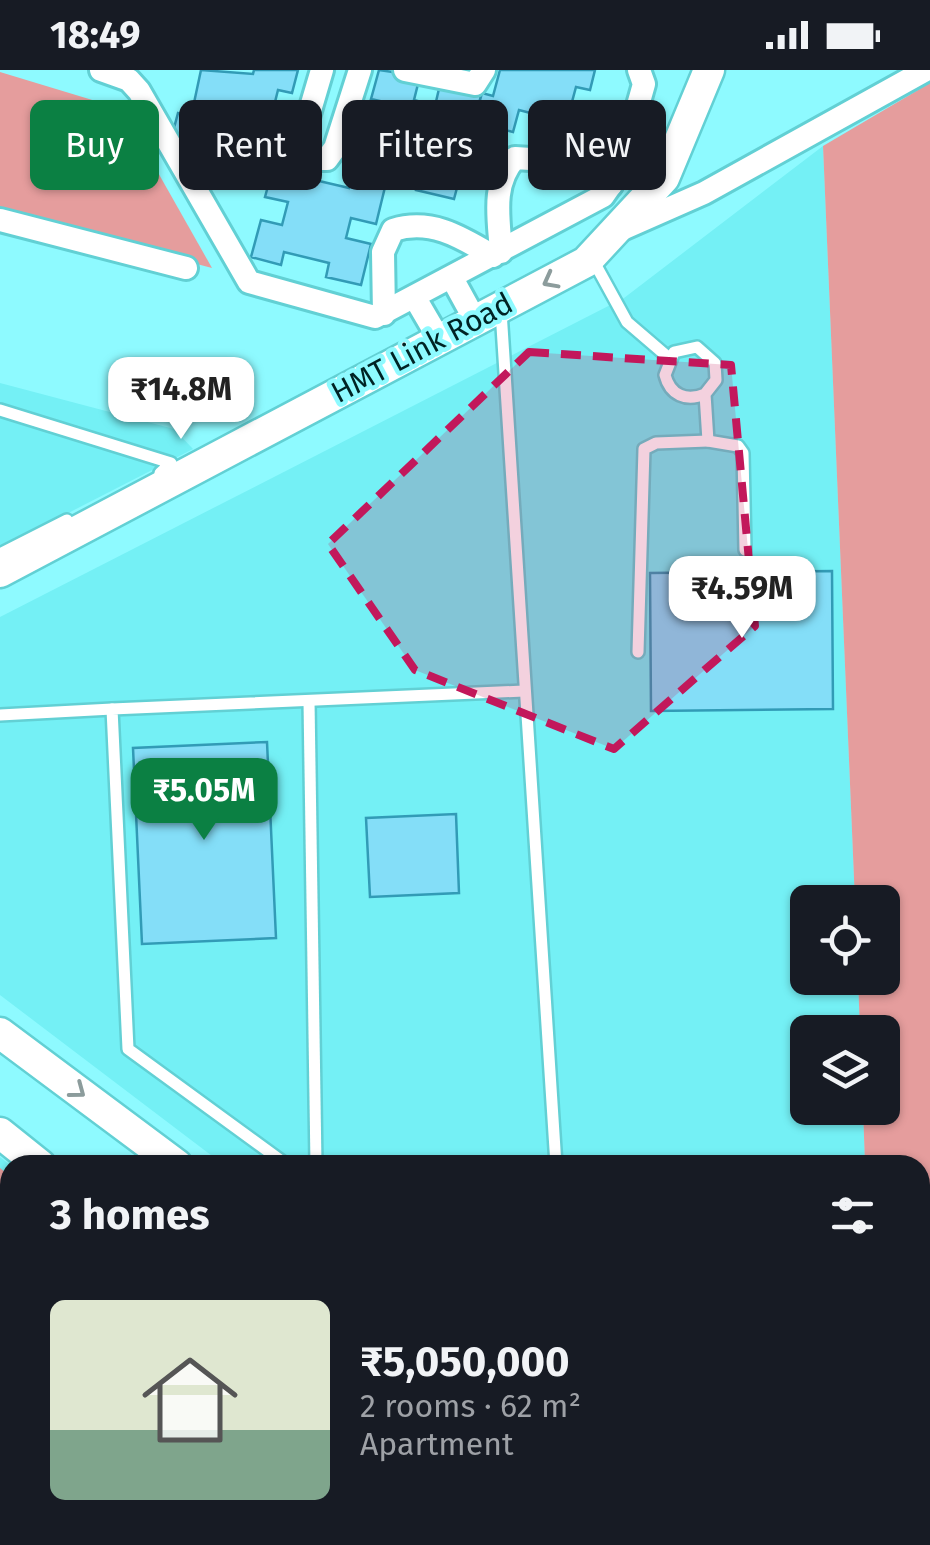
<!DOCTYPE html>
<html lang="en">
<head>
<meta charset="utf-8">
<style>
	body { margin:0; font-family:"Fira Sans",sans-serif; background:#20242c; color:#f1f3f6; height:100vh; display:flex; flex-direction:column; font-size:38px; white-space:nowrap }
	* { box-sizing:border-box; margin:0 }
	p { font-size:32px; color:#9ea1a6 }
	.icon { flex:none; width:55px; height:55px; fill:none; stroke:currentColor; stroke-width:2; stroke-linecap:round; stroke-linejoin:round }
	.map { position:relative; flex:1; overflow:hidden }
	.panel { position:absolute; left:0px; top:1085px; width:930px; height:390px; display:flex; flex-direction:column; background:#171b24; border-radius:30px 30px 0 0; box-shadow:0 2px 8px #0004 }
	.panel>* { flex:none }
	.guide { position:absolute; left:30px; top:30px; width:870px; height:90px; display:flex; gap:20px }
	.buttons { position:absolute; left:790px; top:815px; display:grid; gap:20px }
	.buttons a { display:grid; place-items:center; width:110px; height:110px; border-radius:15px; background:#171b24; box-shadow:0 2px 8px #0004; font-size:50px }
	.price { position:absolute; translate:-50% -85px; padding:0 22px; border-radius:20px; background:#fff; color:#222; font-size:32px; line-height:65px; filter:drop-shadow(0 2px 5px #0008) }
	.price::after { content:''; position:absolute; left:50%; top:60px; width:30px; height:22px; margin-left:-15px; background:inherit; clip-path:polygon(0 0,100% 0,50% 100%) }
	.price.on { background:#0b8043; color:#fff }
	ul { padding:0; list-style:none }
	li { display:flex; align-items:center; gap:30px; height:250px; padding:0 50px }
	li+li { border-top:2px solid #363941 }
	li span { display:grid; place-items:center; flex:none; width:280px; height:200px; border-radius:15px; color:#555 }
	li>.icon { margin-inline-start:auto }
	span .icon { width:120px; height:120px; fill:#fffc; stroke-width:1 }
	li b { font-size:42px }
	h2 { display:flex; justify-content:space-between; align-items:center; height:120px; padding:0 50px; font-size:42px }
	.chip { padding:0 35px; border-radius:15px; background:#171b24; box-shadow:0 2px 8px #0004; font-size:35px; line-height:90px }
	.chip.on { background:#0b8043; color:#fff }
	.status { display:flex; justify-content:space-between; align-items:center; height:70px; padding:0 50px; background:#171b24; direction:ltr }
	.status svg { height:28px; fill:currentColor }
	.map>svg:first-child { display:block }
</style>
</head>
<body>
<div class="status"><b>18:49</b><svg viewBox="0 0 49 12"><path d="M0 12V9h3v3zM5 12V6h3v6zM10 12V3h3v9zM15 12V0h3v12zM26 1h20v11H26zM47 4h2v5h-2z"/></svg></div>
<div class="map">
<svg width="930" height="1475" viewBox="0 0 930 1475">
	<rect width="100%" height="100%" fill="#8efaff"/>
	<g fill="#74f0f5">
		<polygon points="823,76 855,832 808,832 808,908 858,908 860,962 808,962 808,1038 863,1038 865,1095 224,1095 0,925 0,547 624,228"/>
		<polygon points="0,313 174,359 193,379 0,478"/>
		<polygon points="0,1087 10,1095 10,1465 496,1465 509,1475 0,1475"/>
		<polygon points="606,1465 881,1465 881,1475 619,1475"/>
	</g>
	<g fill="#e59d9d">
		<polygon points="0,2 122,39 212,198 0,142"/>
		<polygon points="930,13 930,1475 881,1475 881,1465 920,1465 920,1095 865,1095 863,1038 882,1038 882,962 860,962 858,908 882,908 882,832 855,832 823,76"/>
		<polygon points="0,1098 10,1106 10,1260 0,1254"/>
	</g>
	<g fill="#84def8" stroke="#329bb6" stroke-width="2.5">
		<polygon points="201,0 253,4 254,0 298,0 292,23 278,20 267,64 280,67 272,97 234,88 240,67 217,62 212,83 170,73 178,43 191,47"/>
		<polygon points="379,0 420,6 414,30 435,36 441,10 482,21 474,55 460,52 449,96 462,99 454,129 416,120 421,99 398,93 393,115 352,105 359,76 373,79 384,32 371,29"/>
		<polygon points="500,0 595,0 590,20 576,17 569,43 582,46 574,76 536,67 542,46 519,40 513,62 474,52 482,23 493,26"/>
		<polygon points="276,87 305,93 302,107 349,118 352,105 386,113 376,154 351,148 346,168 371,174 361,215 326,207 329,193 284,182 281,195 251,187 261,150 282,155 288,132 265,127"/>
		<polygon points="832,501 833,639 651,641 650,503"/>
		<polygon points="267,672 276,868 142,874 133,678"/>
		<polygon points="456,744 459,823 370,827 366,748"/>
		<polygon points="0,1297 10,1303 10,1377 0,1372"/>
		<polygon points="0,1413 10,1418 9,1471 0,1466"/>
		<polygon points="238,1465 275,1465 294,1475 233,1475"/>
	</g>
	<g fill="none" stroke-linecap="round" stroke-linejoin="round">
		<g stroke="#62d0d4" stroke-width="16">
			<g id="lane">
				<polyline points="593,190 627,252 669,288"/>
				<polyline points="501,241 556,1095"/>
				<path d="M705 324C686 332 670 325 665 305L674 282 697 277 715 293 716 310 705 324 708 371 738 376 743 383 745 480"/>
				<polyline points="0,340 171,393 160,403"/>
				<polyline points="0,484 67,450"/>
				<polyline points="638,582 644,379 656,373 708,371"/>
				<polyline points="309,631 316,1095"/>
				<polyline points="0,645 112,639"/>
				<polyline points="287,1095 128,979 112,639 524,621"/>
				<polyline points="86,1475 90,1467"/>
			</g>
		</g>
		<g stroke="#62d0d4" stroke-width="28">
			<g id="street">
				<polyline points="101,0 129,10 139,21 249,212 375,247 603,126 619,103 644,14 639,0"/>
				<polyline points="322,0 301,71 310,89 327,89 335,78 360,0"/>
				<polyline points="405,0 475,14 484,0"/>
				<polyline points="0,150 186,198"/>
				<polyline points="620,160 704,123 926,0"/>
				<path d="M501 182C499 149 491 115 515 88L562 91 611 115"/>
				<polyline points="452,208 475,250"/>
				<polyline points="415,228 439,269"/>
				<path d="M384 244 383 182 393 160C431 148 461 167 493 186"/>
			</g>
		</g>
		<g stroke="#62d0d4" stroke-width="35">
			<g id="secondary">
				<polyline points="0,502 586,192 664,108 709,0"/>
				<polyline points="0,963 177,1095"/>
				<polyline points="0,1063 40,1095"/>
				<polyline points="531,1465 544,1475"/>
				<polyline points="575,1465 588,1475"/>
			</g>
		</g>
		<use href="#lane" stroke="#fff" stroke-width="11"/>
		<use href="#street" stroke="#fff" stroke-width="22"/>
		<use href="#secondary" stroke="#fff" stroke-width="30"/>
	</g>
	<defs><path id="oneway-chevron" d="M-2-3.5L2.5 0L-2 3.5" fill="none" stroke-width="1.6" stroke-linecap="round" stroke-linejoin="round" transform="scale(2.5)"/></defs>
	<g stroke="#8c9c9c">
		<use href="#oneway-chevron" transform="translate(550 211) rotate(152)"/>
		<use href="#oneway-chevron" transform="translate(78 1021) rotate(37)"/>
	</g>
	<path fill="#c2185b" fill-opacity="0.2" stroke="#c2185b" stroke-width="8" stroke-dasharray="20 12" stroke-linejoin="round" d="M529 282 731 295 755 556 614 679 415 600 328 474Z"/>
	<g text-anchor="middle" stroke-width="9" stroke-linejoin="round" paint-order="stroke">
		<g font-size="30" fill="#002324" stroke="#8efaff">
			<text transform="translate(422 278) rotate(-28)" y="10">HMT Link Road</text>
		</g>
	</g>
</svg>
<div class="buttons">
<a><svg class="icon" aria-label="locate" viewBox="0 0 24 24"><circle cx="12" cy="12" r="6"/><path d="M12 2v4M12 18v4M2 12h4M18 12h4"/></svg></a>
<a><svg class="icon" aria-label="layers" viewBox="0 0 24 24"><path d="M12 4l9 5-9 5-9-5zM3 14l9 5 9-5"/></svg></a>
</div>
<b class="price" style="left:181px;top:372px">₹14.8M</b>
<b class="price" style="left:742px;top:571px">₹4.59M</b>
<b class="price on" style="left:204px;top:773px">₹5.05M</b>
<div class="guide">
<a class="chip on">Buy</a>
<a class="chip">Rent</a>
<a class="chip">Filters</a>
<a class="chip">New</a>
</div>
<section class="panel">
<h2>3 homes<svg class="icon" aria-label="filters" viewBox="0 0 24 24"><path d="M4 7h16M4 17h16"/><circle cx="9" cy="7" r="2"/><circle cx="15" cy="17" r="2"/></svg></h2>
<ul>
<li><span style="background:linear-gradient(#dfe7d0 65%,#7fa58c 0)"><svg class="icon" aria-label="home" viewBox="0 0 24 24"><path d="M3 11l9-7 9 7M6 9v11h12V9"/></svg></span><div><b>₹5,050,000</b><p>2 rooms · 62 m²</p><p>Apartment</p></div></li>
</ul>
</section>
</div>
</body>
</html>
